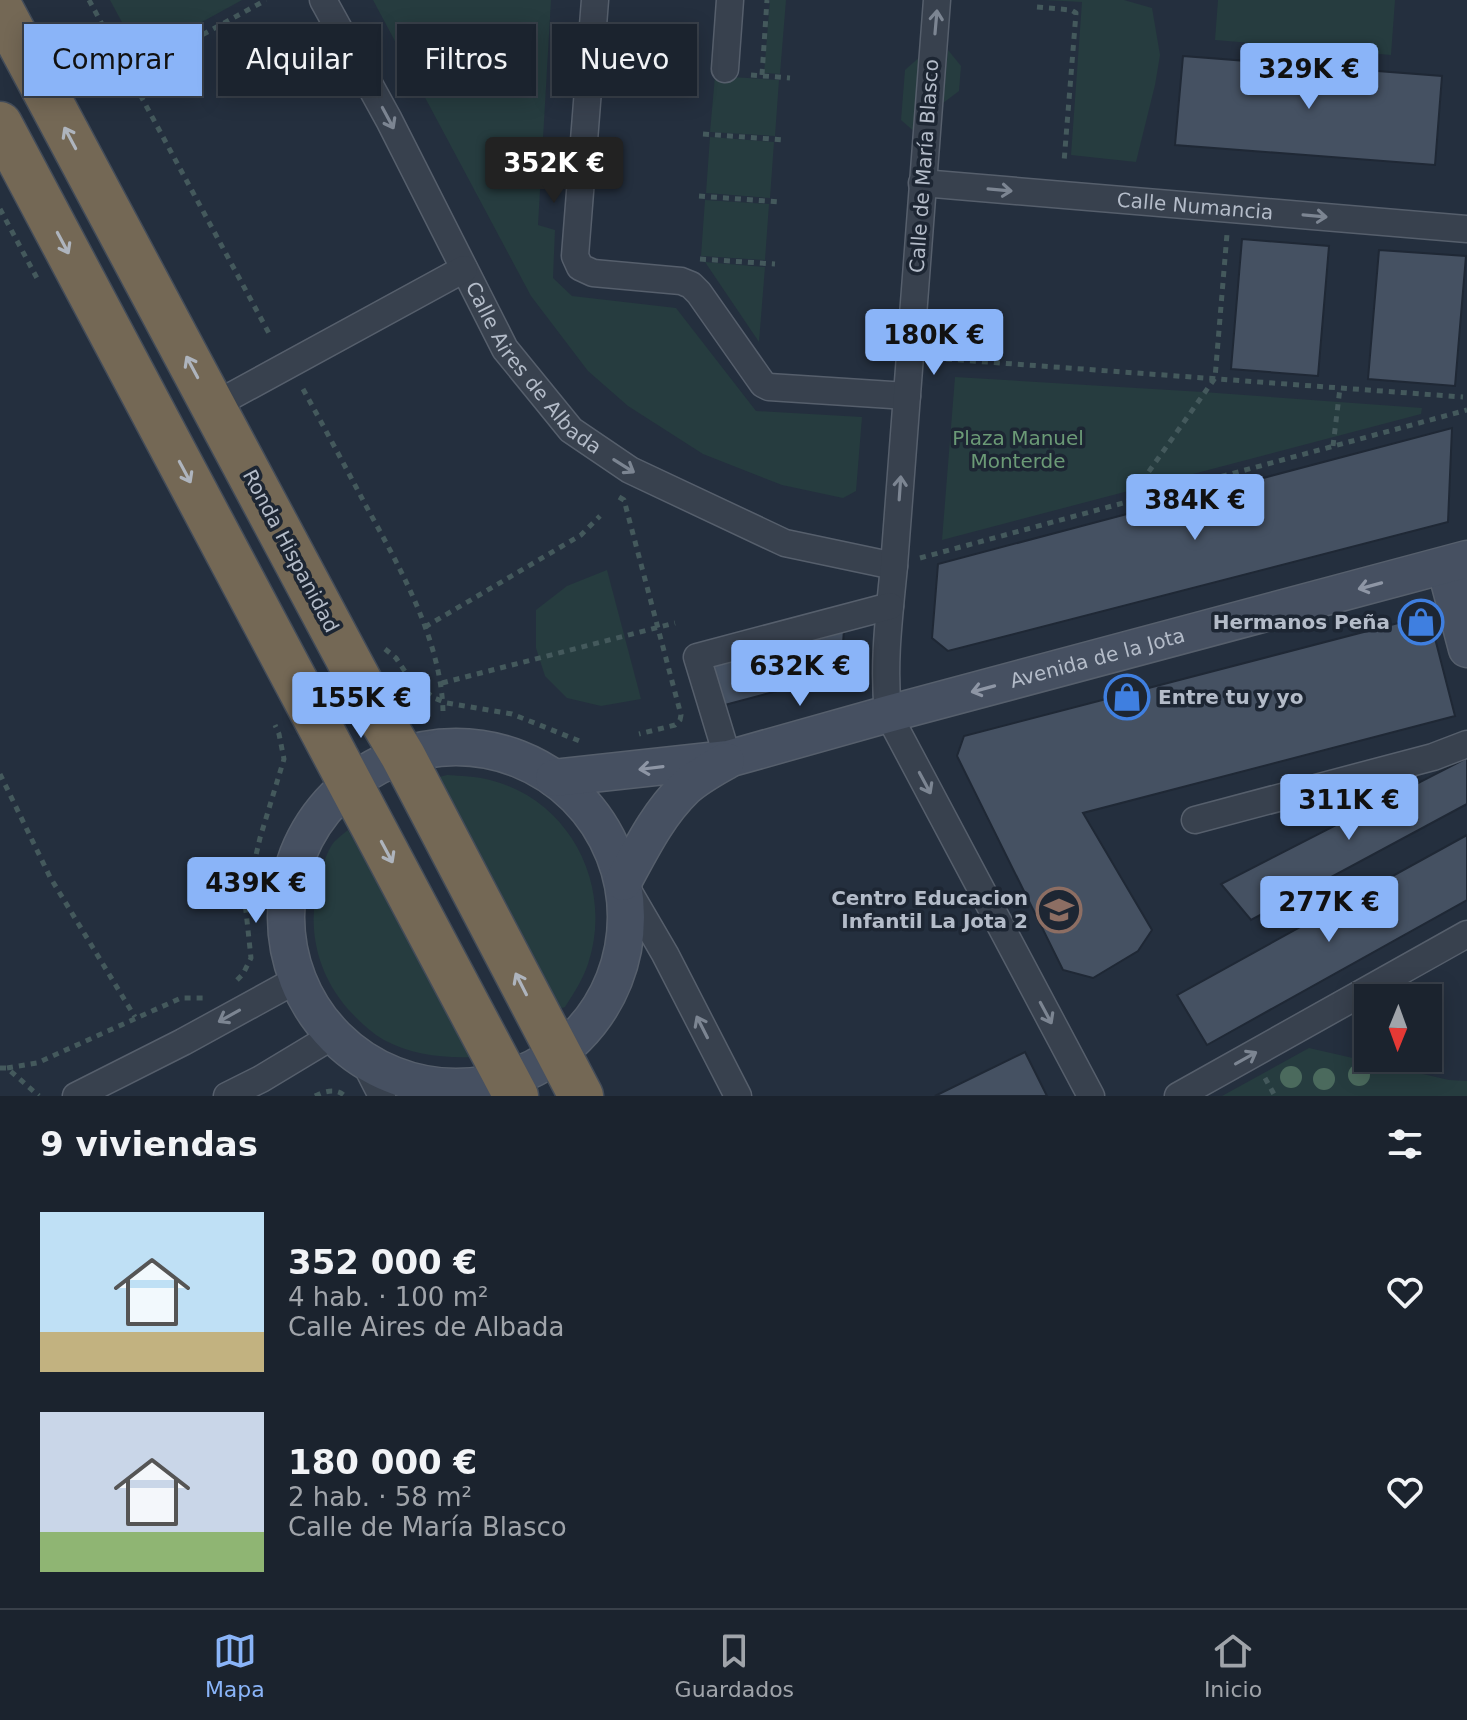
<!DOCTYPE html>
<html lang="es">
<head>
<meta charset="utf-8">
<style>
	body { margin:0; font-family:"DejaVu Sans",sans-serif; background:#242b36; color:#f1f3f6; height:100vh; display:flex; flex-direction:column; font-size:30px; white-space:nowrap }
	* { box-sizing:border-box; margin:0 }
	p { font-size:26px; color:#a0a4aa }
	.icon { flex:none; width:44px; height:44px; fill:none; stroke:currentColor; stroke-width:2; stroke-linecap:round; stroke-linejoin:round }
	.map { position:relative; height:1096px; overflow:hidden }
	.drawer { display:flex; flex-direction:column; background:#1b232e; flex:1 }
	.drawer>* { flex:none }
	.guide { position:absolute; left:24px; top:24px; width:800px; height:72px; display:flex; gap:16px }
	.needle { width:52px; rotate:181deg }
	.tools { position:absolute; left:1354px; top:984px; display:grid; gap:16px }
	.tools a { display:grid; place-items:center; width:88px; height:88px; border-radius:0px; background:#1b232e; box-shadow:0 4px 20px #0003,0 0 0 2px #39404a; font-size:40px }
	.price { position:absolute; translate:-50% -68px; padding:0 18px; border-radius:8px; background:#8ab4f8; color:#111; font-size:26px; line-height:52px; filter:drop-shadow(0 2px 4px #0008) }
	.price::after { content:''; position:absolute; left:50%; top:48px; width:24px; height:18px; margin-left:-12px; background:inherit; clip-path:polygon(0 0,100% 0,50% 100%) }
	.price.selected { background:#222; color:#fff }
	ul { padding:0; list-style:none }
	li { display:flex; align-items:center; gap:24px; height:200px; padding:0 40px }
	li span { display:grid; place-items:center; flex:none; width:224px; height:160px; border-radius:0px; color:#555 }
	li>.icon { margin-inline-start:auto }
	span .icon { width:96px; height:96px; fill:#fffc; stroke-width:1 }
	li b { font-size:34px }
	h2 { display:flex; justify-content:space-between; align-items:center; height:96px; padding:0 40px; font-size:34px }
	.tag { padding:0 28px; border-radius:0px; background:#1b232e; box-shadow:0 4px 20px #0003,0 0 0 2px #39404a; font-size:28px; line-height:72px }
	.tag.selected { background:#8ab4f8; color:#111 }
	.dock { display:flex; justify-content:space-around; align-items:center; height:112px; border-top:2px solid #39404a; background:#1b232e; font-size:22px; color:#a0a4aa }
	.dock a { display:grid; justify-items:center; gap:4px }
	.dock .selected { color:#8ab4f8 }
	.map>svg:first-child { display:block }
</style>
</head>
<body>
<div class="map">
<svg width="1467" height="1096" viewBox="0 0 1467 1096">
	<rect width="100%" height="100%" fill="#242f3e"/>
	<g fill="#263c3f">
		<polygon points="110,0 242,0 140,56"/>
		<polygon points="373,0 551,0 538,225 555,230 553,278 572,296 676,308 756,411 862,417 856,491 843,498 782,485 703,454 628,406 588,371 531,296"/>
		<polygon points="770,0 786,0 780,74 764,73"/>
		<polygon points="1043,0 1124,0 1152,8 1160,55 1155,85 1136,162 1071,155 1082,2"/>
		<polygon points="1218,0 1395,0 1391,55 1215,40"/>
		<polygon points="948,50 961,66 959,91 943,103"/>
		<polygon points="922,55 916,133 901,120 905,70"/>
		<polygon points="715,76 779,80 775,136 710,132"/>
		<polygon points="710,137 774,142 770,198 706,193"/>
		<polygon points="705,200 769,204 765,260 701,256"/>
		<polygon points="705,262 765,267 759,342"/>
		<polygon points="955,377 1203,392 1422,408 1421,414 942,540"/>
		<polygon points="607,570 641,699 601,706 567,698 545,676 536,648 536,610 567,586"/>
		<path d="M447 775C461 776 476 776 490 780 570 800 614 886 588 964 583 979 574 993 565 1007L562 1008 559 1007 439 777Z"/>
		<path d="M348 830 473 1057C441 1058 412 1055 384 1040 370 1032 358 1020 347 1008 315 970 306 924 320 876 323 865 327 851 334 842 338 838 343 834 348 830Z"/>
		<polygon points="1309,1048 1449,1080 1467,1081 1467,1096 1222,1096"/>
	</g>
	<g fill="#455162" stroke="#1f2835" stroke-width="2">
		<polygon points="1183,56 1442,76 1435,165 1175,145"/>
		<polygon points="1242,239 1329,246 1318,376 1231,369"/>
		<polygon points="1379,250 1466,256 1455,386 1368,379"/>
		<polygon points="1452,428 1448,522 948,651 932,638 938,564"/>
		<polygon points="1429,615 1455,716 1083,813 1152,930 1138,951 1093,978 1063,970 957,756 964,736"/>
		<polygon points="844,629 841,674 721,706 709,663"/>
		<polygon points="1467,758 1467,804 1251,920 1221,884"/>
		<polygon points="1467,835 1467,900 1207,1045 1177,995"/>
		<polygon points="1025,1052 1047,1096 935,1096"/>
	</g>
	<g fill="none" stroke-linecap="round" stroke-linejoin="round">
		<g stroke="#565f6c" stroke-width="29">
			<g id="street">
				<path id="s1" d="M323 0 389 120 505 349 571 430 630 470 785 543 894 566"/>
				<polyline points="595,0 575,256 580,267 593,273 681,281 691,285 699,293 758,377 763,384 769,387 907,396"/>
				<path d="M937 0 894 566C889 618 883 662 888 714L1091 1096"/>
				<polyline points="725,69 730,0"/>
				<path id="s2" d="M922 183 1467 229"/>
				<polyline points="213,406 464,269"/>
				<polyline points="728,759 697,657 890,606"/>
				<polyline points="1195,820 1433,757 1467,744"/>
				<polyline points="623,882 665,954 738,1096"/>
				<polyline points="363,1059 382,1096"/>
				<polyline points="76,1096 183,1042 298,979"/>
				<polyline points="227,1096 261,1079 334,1035"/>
				<polyline points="1178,1096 1467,934"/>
			</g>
		</g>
		<g stroke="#565f6c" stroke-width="39">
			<g id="secondary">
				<polyline points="1445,566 1467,649"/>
				<circle cx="456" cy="917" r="170"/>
				<path id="s3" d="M554 778 728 759 888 714 1467 559"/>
				<path d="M623 882C641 849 658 814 685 788 697 777 712 769 726 761"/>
			</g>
		</g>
		<g stroke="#434c59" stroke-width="47">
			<g id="highway">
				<polyline points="0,7 372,704 403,756 581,1096"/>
				<polyline points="0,124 516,1096"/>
			</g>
		</g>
		<g stroke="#44595c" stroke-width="5" stroke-dasharray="6 6" stroke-linecap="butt">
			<polyline points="89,0 271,337"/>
			<polyline points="1037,7 1071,10 1076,13 1064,162"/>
			<polyline points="129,75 266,0"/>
			<polyline points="751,75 790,78"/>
			<polyline points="762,75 767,0"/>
			<polyline points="703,134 785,140"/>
			<polyline points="699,196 780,202"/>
			<polyline points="0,209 39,282"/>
			<polyline points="700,259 775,264"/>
			<polyline points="946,359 1463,397"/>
			<path d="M303 389C324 427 345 466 365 504 399 566 441 639 443 711"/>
			<polyline points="1333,446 1340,388"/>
			<polyline points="619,497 624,500 681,715 680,720 675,725 639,734"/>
			<polyline points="1128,501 1215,378 1227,234"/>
			<polyline points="920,558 1467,410"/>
			<polyline points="425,627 581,535 600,516"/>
			<polyline points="385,649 396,658 410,679 434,698 447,703 512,714 582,742"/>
			<polyline points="442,683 675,623"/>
			<polyline points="0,774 50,877 135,1017"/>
			<polyline points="237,980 243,974 251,958 245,902 260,838 284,759 279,734 275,725"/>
			<polyline points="0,1068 7,1068 39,1096"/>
			<polyline points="7,1068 37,1063 181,998 207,998"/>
			<polyline points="1265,1078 1275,1096"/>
			<path d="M315 1096C325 1091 336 1088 345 1096"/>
		</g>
		<use href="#street" stroke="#38414e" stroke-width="26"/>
		<use href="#secondary" stroke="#465061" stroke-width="36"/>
		<use href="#highway" stroke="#746855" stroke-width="44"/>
	</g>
	<g fill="#4b6a5d">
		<circle cx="1359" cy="1075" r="11"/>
		<circle cx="1291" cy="1077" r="11"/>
		<circle cx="1324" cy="1079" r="11"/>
	</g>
	<defs><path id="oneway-shaft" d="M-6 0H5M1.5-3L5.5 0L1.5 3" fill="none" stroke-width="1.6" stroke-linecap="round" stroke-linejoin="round" transform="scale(2)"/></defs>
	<g stroke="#7c8592">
		<use href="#oneway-shaft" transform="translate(936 22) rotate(-85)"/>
		<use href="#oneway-shaft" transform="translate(388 118) rotate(62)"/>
		<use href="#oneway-shaft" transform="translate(1000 190) rotate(5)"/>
		<use href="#oneway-shaft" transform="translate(1315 216) rotate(5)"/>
		<use href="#oneway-shaft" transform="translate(624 466) rotate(32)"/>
		<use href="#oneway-shaft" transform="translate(900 488) rotate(-86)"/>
		<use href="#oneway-shaft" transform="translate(925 783) rotate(62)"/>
		<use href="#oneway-shaft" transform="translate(1046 1013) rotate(62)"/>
		<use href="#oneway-shaft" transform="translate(229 1016) rotate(151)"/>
		<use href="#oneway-shaft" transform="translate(702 1027) rotate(-117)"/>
		<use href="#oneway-shaft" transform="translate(1246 1058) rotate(-29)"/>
	</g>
	<g stroke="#aeb4bd">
		<use href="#oneway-shaft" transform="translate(70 138) rotate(-118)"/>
		<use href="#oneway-shaft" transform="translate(63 243) rotate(62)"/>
		<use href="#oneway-shaft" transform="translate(192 367) rotate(-118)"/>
		<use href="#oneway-shaft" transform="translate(185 472) rotate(62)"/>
		<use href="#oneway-shaft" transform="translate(387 852) rotate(62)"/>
		<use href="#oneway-shaft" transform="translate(521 984) rotate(-117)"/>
	</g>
	<g stroke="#8e96a5">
		<use href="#oneway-shaft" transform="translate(1370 586) rotate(165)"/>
		<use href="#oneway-shaft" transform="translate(983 689) rotate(165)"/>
		<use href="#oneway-shaft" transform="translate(651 768) rotate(173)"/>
	</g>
	<defs>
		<g id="shop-ring" transform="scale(2.3)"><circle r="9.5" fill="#1d2633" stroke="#3f7fe0" stroke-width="1.5"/><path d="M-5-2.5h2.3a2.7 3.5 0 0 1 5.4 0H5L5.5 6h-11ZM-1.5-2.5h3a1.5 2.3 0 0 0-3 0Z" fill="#3f7fe0"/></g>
		<g id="school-ring" transform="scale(2.3)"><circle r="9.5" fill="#1d2633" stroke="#8d6e63" stroke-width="1.5"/><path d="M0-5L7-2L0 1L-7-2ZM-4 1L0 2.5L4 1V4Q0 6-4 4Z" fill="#8d6e63"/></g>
	</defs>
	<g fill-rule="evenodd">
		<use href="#shop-ring" x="1421" y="622"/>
		<use href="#shop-ring" x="1127" y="697"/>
		<use href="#school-ring" x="1059" y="910"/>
	</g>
	<g text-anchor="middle" stroke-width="7" stroke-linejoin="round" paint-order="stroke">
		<g font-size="20" fill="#b4bcc9" stroke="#1d2633">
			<text transform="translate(924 166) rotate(-86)" y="7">Calle de María Blasco</text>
			<text dy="7" stroke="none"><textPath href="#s2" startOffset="274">Calle Numancia</textPath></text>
			<text dy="7" stroke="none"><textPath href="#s1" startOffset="426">Calle Aires de Albada</textPath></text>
			<text transform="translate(291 551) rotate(62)" y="7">Ronda Hispanidad</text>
			<text dy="7" stroke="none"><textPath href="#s3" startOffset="558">Avenida de la Jota</textPath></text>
		</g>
		<g font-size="20" fill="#6b9a76" stroke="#1d2633">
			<text x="1018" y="445">Plaza Manuel<tspan x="1018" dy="23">Monterde</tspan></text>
		</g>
		<g font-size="20" font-weight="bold" fill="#b4bcc9" stroke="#1d2633" text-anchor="end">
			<text x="1390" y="629">Hermanos Peña</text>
			<text x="1158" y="704" text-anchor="start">Entre tu y yo</text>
			<text x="1028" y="905">Centro Educacion<tspan x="1028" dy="23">Infantil La Jota 2</tspan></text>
		</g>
	</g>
</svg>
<div class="tools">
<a><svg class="needle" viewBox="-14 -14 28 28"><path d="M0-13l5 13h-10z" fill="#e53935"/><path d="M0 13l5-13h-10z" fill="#a0a4aa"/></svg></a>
</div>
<b class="price" style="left:1309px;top:111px">329K €</b>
<b class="price selected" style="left:554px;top:205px">352K €</b>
<b class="price" style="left:934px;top:377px">180K €</b>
<b class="price" style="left:1195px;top:542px">384K €</b>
<b class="price" style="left:800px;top:708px">632K €</b>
<b class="price" style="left:361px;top:740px">155K €</b>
<b class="price" style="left:1349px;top:842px">311K €</b>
<b class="price" style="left:256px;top:925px">439K €</b>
<b class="price" style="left:1329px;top:944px">277K €</b>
<div class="guide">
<a class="tag selected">Comprar</a>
<a class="tag">Alquilar</a>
<a class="tag">Filtros</a>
<a class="tag">Nuevo</a>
</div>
</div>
<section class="drawer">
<h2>9 viviendas<svg class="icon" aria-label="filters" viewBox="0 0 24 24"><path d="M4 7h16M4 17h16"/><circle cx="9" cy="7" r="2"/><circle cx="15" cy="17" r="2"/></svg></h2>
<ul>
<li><span style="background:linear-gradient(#bfe0f5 75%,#c2b280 0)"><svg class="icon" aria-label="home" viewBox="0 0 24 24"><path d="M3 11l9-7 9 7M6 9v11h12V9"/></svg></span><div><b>352 000 €</b><p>4 hab. · 100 m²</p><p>Calle Aires de Albada</p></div><svg class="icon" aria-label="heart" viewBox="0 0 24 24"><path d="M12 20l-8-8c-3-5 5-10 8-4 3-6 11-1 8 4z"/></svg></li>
<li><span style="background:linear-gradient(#c9d6e8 75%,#8fb573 0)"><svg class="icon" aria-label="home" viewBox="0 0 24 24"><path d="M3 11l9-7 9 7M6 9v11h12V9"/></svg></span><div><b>180 000 €</b><p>2 hab. · 58 m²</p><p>Calle de María Blasco</p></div><svg class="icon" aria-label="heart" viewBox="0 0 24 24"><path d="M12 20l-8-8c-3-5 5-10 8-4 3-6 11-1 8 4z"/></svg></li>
</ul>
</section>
<nav class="dock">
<a class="selected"><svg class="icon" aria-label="map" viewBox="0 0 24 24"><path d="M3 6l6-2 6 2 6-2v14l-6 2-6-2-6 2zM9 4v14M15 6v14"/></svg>Mapa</a>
<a><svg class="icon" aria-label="saved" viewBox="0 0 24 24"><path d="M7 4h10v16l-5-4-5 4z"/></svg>Guardados</a>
<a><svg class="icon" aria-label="home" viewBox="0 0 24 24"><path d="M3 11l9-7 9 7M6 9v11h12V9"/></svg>Inicio</a>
</nav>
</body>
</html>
